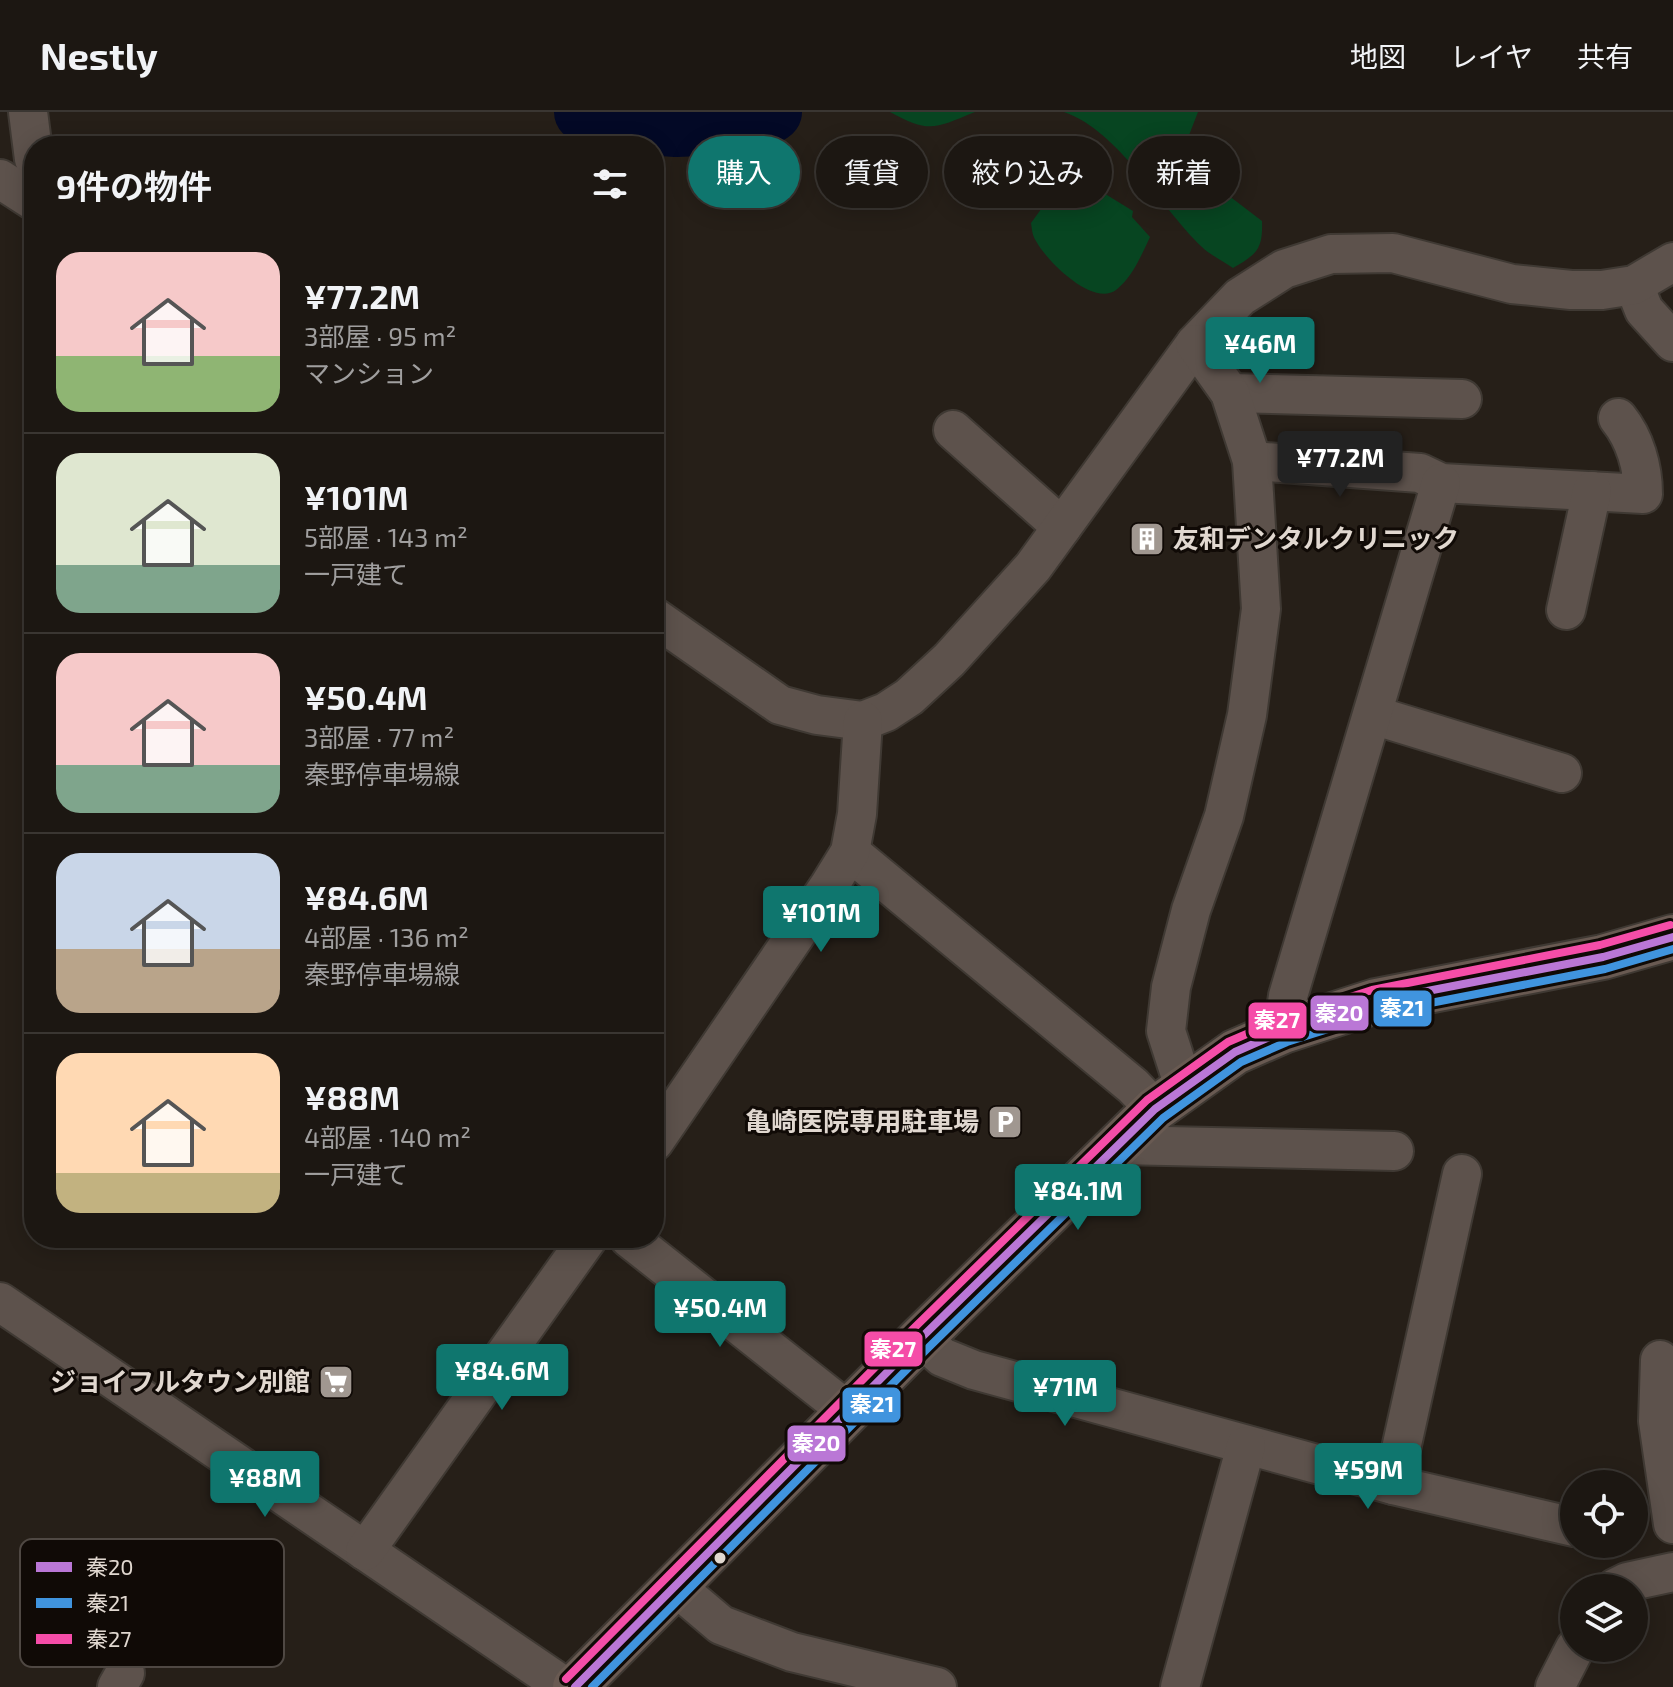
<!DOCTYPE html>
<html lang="ja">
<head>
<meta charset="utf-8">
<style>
	body { margin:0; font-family:"Exo 2","Noto Sans JP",sans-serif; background:#25201b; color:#f1f3f6; height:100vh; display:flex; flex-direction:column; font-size:30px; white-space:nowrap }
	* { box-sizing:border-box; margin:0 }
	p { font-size:26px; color:#a09f9f }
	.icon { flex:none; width:44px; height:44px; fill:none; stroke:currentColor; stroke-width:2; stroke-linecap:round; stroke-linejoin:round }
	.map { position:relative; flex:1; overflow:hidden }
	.panel { position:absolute; left:24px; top:24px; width:640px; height:1112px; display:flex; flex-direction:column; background:#1c1712; border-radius:32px; box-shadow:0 4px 20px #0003,0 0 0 2px #3a3632 }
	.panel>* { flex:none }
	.hud { position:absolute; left:688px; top:24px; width:760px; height:72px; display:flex; gap:16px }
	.fabs { position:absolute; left:1560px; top:1358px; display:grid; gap:16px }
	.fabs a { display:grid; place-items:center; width:88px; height:88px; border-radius:50%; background:#1c1712; box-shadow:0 4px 20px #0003,0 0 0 2px #3a3632; font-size:40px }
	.price { position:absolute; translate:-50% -68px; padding:0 18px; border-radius:8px; background:#0f766e; color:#fff; font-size:26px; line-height:52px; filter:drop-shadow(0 2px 4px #0008) }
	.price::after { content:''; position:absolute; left:50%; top:48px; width:24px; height:18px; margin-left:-12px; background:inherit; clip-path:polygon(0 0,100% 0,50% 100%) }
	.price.selected { background:#222; color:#fff }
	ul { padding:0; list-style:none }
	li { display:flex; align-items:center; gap:24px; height:200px; padding:0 32px }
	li+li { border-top:2px solid #3a3632 }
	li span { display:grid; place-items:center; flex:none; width:224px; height:160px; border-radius:24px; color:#555 }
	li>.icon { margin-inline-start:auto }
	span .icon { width:96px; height:96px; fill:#fffc; stroke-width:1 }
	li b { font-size:34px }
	h2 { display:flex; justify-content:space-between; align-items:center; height:96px; padding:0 32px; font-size:34px }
	.chip { padding:0 28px; border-radius:36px; background:#1c1712; box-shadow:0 4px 20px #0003,0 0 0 2px #3a3632; font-size:28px; line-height:72px }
	.chip.selected { background:#0f766e; color:#fff }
	header { display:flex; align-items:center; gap:48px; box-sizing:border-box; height:112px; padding:0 40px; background:#1c1712; border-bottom:2px solid #3a3632 }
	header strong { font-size:38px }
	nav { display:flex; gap:44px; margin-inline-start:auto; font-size:28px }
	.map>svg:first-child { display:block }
</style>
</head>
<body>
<header>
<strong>Nestly</strong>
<nav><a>地図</a><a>レイヤ</a><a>共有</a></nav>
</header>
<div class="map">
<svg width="1673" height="1575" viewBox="0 0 1673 1575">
	<rect width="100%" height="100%" fill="#261f18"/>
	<g fill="#074521">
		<path d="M890 0H975C935 16 930 22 890 0Z"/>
		<path d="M1064 0H1198L1179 49 1203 64 1262 109C1263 137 1257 142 1233 156 1223 149 1210 143 1202 135 1160 95 1119 19 1064 0Z"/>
		<path d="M1069 64H1076L1133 99 1132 105 1150 125C1142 142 1132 166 1116 178 1092 195 1046 148 1036 129 1032 123 1032 117 1031 111L1063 67Z"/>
	</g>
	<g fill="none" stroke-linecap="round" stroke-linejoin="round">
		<polyline stroke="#030926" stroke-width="60" points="584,0 608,10 676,15 752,12 772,0"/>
		<g stroke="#3f3933" stroke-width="42">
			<g id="minor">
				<polyline points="28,0 34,47"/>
				<polyline points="0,67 34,89"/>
				<polyline points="1634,173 1644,198 1673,230"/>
				<polyline points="1230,281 1462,287"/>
				<polyline points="953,318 1062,415"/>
				<path d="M1252 349 1420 361 1441 371 1643 382C1643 355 1635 327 1618 306"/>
				<polyline points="1566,498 1592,379"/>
				<polyline points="654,505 780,593 817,603 863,609 886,600 909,585 949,548 1033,455 1195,232 1240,185 1284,157 1331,142 1393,141 1512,172 1571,178 1602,178 1634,173 1673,150"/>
				<polyline points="1373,603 1562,661"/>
				<polyline points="850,740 1133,974 1155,997"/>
				<polyline points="1283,919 1288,884 1441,371"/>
				<polyline points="1184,975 1166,919 1171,875 1191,798 1224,704 1247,603 1261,497 1252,349 1230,281 1195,232"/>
				<polyline points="654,1030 829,774 850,740 857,702 863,609"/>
				<polyline points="1118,1033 1394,1039"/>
				<polyline points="629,1126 849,1300"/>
				<polyline points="0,1190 565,1575"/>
				<polyline points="921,1226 942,1245 974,1258 1393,1373 1574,1415"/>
				<polyline points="1660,1248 1658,1309 1673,1412"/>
				<polyline points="1393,1373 1462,1062"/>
				<polyline points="365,1439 588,1126"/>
				<polyline points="675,1474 721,1513 792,1540 937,1575"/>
				<polyline points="1615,1476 1627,1470 1673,1460"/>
				<polyline points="117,1575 125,1561"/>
				<polyline points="1180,1575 1246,1334"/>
				<polyline points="1555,1575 1575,1536"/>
			</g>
		</g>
		<g stroke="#3f3933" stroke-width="48">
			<polyline id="major" points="575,1575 921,1226 1155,997 1235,940 1283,919 1376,889 1603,845 1673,825"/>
		</g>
		<use href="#minor" stroke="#5d524c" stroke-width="38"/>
		<use href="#major" stroke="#695a52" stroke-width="44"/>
		<g stroke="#100a06" stroke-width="14">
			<polyline id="bus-1" points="575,1575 921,1226 1155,997 1235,940 1283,919 1376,889 1603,845 1673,825"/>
		</g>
		<g stroke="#100a06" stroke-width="14">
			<polyline id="bus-2" points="592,1575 929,1235 1163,1006 1241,950 1287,930 1379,901 1605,857 1673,837"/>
		</g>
		<g stroke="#100a06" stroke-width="14">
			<polyline id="bus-3" points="566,1567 912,1218 1147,988 1228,930 1279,908 1372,878 1600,833 1670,813"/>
		</g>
		<use href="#bus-1" stroke="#ba77d6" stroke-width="8"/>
		<use href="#bus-2" stroke="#4094de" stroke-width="8"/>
		<use href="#bus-3" stroke="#f54da8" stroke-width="8"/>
	</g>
	<defs>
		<g id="building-square" transform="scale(1.8)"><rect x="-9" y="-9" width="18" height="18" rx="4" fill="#a09790" stroke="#100a06"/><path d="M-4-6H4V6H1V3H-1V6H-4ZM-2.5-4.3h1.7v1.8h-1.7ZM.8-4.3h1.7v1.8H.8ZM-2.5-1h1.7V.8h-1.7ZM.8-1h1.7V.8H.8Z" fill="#fff"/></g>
		<g id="parking-square" transform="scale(1.8)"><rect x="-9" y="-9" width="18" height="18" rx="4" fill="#a09790" stroke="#100a06"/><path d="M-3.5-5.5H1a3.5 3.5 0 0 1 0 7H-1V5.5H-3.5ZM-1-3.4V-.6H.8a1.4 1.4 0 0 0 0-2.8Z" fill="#fff"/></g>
		<g id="supermarket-square" transform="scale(1.8)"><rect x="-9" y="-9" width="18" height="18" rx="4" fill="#a09790" stroke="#100a06"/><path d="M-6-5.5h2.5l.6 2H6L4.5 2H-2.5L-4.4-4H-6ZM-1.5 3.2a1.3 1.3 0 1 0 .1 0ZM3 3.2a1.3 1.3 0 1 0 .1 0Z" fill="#fff"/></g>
	</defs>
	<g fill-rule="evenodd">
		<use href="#building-square" x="1147" y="427"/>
		<use href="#parking-square" x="1005" y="1010"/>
		<use href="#supermarket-square" x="336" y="1270"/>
	</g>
	<circle fill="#e1d8d0" stroke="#100a06" stroke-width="3" cx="720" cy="1446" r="7"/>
	<g text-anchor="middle" stroke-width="6" stroke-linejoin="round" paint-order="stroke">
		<g font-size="26" font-weight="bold" fill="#e1d8d0" stroke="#100a06" text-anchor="end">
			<text x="1173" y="436" text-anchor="start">友和デンタルクリニック</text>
			<text x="979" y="1019">亀崎医院専用駐車場</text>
			<text x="310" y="1279">ジョイフルタウン別館</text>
		</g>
	</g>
	<rect x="20" y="1427" width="264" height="128" rx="12" fill="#100a06" stroke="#4f4843" stroke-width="2"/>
	<rect x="36" y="1450" width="36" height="10" fill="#ba77d6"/>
	<rect x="36" y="1486" width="36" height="10" fill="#4094de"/>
	<rect x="36" y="1522" width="36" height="10" fill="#f54da8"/>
	<g font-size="22" fill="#e1d8d0">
		<text x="86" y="1463">秦20</text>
		<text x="86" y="1499">秦21</text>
		<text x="86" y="1535">秦27</text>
	</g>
	<g stroke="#100a06" stroke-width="3">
		<rect x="1372" y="877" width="61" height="39" rx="8" fill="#4094de"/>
		<rect x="1309" y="882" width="61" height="38" rx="8" fill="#ba77d6"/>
		<rect x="1247" y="889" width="61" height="39" rx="8" fill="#f54da8"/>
		<rect x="863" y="1218" width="61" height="38" rx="8" fill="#f54da8"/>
		<rect x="841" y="1274" width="61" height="38" rx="8" fill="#4094de"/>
		<rect x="786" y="1312" width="61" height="39" rx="8" fill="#ba77d6"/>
	</g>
	<g font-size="22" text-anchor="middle" font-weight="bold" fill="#fff">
		<text x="1402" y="904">秦21</text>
		<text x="1339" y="909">秦20</text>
		<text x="1277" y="916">秦27</text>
		<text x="893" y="1245">秦27</text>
		<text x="872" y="1300">秦21</text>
		<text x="816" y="1339">秦20</text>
	</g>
</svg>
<div class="fabs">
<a><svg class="icon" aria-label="locate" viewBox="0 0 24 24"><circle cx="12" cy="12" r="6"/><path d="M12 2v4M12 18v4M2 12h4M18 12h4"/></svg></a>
<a><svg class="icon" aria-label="layers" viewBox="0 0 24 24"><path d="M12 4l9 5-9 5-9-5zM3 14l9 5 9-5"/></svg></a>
</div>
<b class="price" style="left:1260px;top:273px">¥46M</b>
<b class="price selected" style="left:1340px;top:387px">¥77.2M</b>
<b class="price" style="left:821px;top:842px">¥101M</b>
<b class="price" style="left:1078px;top:1120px">¥84.1M</b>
<b class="price" style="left:720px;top:1237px">¥50.4M</b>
<b class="price" style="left:502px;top:1300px">¥84.6M</b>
<b class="price" style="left:1065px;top:1316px">¥71M</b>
<b class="price" style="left:1368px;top:1399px">¥59M</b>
<b class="price" style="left:265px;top:1407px">¥88M</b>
<div class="hud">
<a class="chip selected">購入</a>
<a class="chip">賃貸</a>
<a class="chip">絞り込み</a>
<a class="chip">新着</a>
</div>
<section class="panel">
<h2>9件の物件<svg class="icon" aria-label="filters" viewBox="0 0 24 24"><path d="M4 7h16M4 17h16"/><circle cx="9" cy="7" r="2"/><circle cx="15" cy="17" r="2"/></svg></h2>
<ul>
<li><span style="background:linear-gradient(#f6c9c9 65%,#8fb573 0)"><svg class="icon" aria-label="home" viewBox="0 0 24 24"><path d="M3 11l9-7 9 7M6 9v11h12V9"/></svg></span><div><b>¥77.2M</b><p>3部屋 · 95 m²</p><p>マンション</p></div></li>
<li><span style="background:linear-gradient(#dfe7d0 70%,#7fa58c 0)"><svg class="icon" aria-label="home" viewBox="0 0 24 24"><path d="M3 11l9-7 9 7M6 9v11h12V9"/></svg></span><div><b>¥101M</b><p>5部屋 · 143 m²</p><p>一戸建て</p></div></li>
<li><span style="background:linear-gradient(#f6c9c9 70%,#7fa58c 0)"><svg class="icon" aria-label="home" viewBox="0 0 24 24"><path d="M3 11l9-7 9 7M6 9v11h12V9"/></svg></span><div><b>¥50.4M</b><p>3部屋 · 77 m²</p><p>秦野停車場線</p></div></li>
<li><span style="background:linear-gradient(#c9d6e8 60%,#b9a48a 0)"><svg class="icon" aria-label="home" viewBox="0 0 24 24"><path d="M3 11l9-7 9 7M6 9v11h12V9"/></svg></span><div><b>¥84.6M</b><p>4部屋 · 136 m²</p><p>秦野停車場線</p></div></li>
<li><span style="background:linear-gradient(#ffd9b3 75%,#c2b280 0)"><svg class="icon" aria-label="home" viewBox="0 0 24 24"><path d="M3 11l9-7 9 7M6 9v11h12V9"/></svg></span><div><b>¥88M</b><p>4部屋 · 140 m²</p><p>一戸建て</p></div></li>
</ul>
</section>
</div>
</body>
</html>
